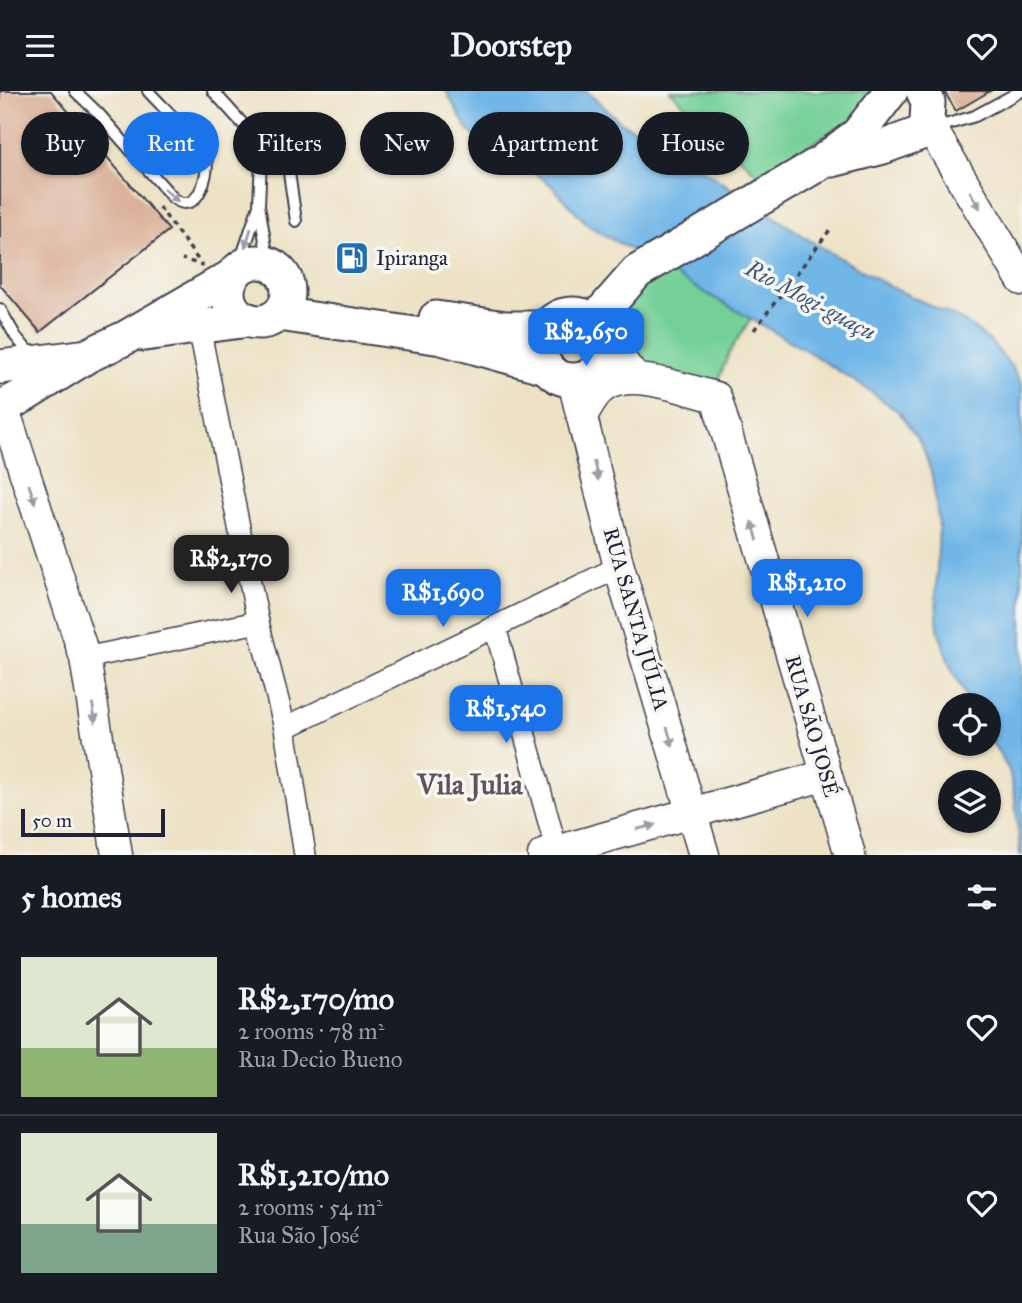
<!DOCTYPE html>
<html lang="en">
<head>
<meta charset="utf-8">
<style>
	body { margin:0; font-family:"IM FELL Great Primer",serif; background:#242831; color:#f1f3f6; height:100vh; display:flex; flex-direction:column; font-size:26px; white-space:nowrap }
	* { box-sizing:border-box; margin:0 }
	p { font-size:23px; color:#9ea1a6 }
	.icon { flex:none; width:38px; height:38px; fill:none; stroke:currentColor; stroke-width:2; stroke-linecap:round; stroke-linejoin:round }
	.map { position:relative; height:764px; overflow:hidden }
	.sheet { display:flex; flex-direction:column; background:#171b24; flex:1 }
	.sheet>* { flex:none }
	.hud { position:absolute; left:21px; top:21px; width:980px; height:63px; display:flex; gap:14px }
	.controls { position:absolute; left:938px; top:602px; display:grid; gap:14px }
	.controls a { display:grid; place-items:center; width:63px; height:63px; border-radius:50%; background:#171b24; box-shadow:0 2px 5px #0004; font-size:35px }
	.scale { position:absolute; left:21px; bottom:18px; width:144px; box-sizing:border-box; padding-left:7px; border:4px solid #22223b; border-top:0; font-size:19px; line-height:24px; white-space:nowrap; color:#22223b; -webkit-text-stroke:5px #f6f6f2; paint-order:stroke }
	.price { position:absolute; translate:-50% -60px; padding:0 16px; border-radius:14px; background:#1a73e8; color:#fff; font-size:23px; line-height:46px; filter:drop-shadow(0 2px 4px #0008) }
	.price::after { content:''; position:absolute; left:50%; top:42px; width:21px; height:16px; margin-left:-10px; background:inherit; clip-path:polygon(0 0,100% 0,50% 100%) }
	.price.on { background:#222; color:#fff }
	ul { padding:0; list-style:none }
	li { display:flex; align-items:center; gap:21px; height:175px; padding:0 21px }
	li+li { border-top:2px solid #363941 }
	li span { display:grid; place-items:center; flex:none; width:196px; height:140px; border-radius:0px; color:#555 }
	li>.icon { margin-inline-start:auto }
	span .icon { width:84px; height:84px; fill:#fffc; stroke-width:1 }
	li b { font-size:30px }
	h2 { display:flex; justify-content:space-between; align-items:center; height:84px; padding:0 21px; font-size:30px }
	.tag { padding:0 24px; border-radius:32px; background:#171b24; box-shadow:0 2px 5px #0004; font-size:24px; line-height:63px }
	.tag.on { background:#1a73e8; color:#fff }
	header { display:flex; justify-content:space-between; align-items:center; height:91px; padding:0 21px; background:#171b24; font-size:32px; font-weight:800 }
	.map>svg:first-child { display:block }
</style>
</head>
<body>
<header><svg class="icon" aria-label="menu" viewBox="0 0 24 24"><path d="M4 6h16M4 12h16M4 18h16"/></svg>Doorstep<svg class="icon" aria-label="heart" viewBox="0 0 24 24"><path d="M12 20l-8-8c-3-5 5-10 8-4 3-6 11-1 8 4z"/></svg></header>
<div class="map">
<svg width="1022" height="764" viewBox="0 0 1022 764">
	<rect width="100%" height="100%" fill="#f6f6f2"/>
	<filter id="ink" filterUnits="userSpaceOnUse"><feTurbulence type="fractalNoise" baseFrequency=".0143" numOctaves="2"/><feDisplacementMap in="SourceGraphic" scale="14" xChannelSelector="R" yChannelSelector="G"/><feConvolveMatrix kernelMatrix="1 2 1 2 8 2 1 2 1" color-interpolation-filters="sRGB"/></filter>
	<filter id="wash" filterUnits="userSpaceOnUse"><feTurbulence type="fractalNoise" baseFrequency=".00686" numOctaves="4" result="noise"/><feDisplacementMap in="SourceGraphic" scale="28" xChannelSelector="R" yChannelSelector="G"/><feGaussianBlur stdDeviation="1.57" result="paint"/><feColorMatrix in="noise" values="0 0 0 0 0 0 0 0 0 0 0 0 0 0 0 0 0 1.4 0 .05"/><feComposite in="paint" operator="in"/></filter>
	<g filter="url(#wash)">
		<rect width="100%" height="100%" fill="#ede2c5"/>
		<g fill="#75d097" stroke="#4c7969" stroke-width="2">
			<polygon points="670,0 872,0 867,21 757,83"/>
			<polygon points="659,174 751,227 729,262 714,301 637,281 618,257 607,228"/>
		</g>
		<polygon fill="#70b6e7" stroke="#496c91" stroke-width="2" points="446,0 586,0 622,32 672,58 817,154 893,197 964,230 990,250 1011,275 1022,294 1022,764 1020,764 1015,707 1009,679 989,646 989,614 970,614 950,575 938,538 936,504 939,435 932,384 922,354 899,321 864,296 807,260 589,135 551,94 536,83 513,73 484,56 467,38"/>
		<g id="blocks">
			<g fill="#d9ac92">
				<polygon points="0,0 51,0 169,139 40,241 0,194"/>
				<polygon points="944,0 990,0 956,20"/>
				<polygon points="298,53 302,79 282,80 280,54"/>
			</g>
		</g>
	</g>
	<g filter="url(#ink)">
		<use href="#blocks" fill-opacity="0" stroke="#403f50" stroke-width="2"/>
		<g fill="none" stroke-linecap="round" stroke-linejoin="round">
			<g stroke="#403f50" stroke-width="14">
				<g id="lane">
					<path d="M75 0 98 22 173 107C181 113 190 115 197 105 203 97 209 78 206 68 198 48 163 17 148 0"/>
					<polyline points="213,0 251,42 261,68 259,114 269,174"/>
					<polyline points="935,37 975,25 1021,0"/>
					<polyline points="248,38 270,39 284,47 296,130"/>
					<polyline points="237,180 258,117"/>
					<polyline points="0,218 16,246 33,266"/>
				</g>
			</g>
			<g stroke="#403f50" stroke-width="24">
				<g id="street">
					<polyline points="199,236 258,531 285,637 305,764"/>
					<polyline points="495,536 558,764"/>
					<polyline points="85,567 258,531"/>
					<polyline points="285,637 619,476"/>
				</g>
			</g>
			<g stroke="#403f50" stroke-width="33">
				<g id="secondary">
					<polyline points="927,30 1022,189"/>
					<polyline points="606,250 634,286"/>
					<polyline points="573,290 619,476 704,764"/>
					<polyline points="3,315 85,567 117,764"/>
					<path d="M582 325C588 315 594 301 605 295 633 277 686 299 716 306L850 764"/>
					<polyline points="543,764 826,684"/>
				</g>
			</g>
			<g stroke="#403f50" stroke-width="37">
				<g id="primary">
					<polyline points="923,0 928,11 927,30"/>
					<polyline points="832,69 883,56 932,38"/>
					<circle cx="258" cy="201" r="30"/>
					<circle cx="573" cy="256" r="33"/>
					<polyline points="279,223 442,247 546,276"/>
					<polyline points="436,227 506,237 545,237"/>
					<polyline points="594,230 637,181 820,72 858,43 891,0"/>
					<polyline points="145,243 249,229"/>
					<polyline points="0,276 81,266"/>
					<polyline points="0,317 25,304 87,265 125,247 234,184"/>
				</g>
			</g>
			<g stroke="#403f50" stroke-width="3.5" stroke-dasharray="5 5" stroke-linecap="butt">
				<polyline points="159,116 202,174 182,168"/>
				<polyline points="754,239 832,136"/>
			</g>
			<use href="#lane" stroke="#fff" stroke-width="10"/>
			<use href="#street" stroke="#fff" stroke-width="21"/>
			<use href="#secondary" stroke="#fff" stroke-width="30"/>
			<use href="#primary" stroke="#fff" stroke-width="33"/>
		</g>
		<defs><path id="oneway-solid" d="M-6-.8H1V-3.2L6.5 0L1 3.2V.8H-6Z" transform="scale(1.75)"/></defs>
		<g fill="#9c9ca7">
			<use href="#oneway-solid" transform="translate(171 104) rotate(42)"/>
			<use href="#oneway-solid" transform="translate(975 109) rotate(59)"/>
			<use href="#oneway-solid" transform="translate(248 147) rotate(108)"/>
			<use href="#oneway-solid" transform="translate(596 380) rotate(76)"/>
			<use href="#oneway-solid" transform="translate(32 403) rotate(72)"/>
			<use href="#oneway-solid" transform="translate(755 440) rotate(-106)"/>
			<use href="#oneway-solid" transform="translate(94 622) rotate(81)"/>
			<use href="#oneway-solid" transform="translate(670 646) rotate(73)"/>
			<use href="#oneway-solid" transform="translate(646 736) rotate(-15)"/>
		</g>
	</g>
	<defs>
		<g id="fuel-square" transform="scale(1.75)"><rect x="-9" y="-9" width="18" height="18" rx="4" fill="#1f6fb2" stroke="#f6f6f2"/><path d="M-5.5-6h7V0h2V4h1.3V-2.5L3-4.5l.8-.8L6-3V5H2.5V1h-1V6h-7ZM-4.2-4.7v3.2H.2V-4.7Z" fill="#fff"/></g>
	</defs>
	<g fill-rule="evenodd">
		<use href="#fuel-square" x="352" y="167"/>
	</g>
	<g text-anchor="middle" stroke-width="7" stroke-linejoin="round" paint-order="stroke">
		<g font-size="21" fill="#22223b" stroke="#f6f6f2" text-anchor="start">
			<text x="376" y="174">Ipiranga</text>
		</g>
		<g font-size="21" fill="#22223b" stroke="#f6f6f2">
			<text transform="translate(636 528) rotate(74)" y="7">RUA SANTA JÚLIA</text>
			<text transform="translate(812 635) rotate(74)" y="7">RUA SÃO JOSÉ</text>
		</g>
		<g font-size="23" font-style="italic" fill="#3d5677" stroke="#f6f6f2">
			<text transform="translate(811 209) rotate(28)" y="8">Rio Mogi-guaçu</text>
		</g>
		<g font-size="28" font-weight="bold" fill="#625259" stroke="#f6f6f2">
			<text x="470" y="703">Vila Julia</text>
		</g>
	</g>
</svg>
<div class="controls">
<a><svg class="icon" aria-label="locate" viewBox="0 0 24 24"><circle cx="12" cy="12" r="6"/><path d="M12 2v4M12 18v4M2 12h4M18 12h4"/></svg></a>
<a><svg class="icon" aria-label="layers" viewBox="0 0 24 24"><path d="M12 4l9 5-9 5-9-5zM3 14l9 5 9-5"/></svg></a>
</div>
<div class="scale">50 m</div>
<b class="price" style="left:586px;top:277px">R$2,650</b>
<b class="price on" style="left:231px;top:504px">R$2,170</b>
<b class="price" style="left:807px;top:528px">R$1,210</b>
<b class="price" style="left:443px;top:538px">R$1,690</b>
<b class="price" style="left:506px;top:654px">R$1,540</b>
<div class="hud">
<a class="tag">Buy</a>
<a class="tag on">Rent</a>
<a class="tag">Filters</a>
<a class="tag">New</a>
<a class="tag">Apartment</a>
<a class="tag">House</a>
</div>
</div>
<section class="sheet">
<h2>5 homes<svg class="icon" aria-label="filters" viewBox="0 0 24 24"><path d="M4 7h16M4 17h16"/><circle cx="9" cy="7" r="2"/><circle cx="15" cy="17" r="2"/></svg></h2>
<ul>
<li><span style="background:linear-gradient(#dfe7d0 65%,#8fb573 0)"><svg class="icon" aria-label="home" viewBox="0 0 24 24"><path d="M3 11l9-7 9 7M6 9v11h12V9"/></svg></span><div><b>R$2,170/mo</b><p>2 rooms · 78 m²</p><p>Rua Decio Bueno</p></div><svg class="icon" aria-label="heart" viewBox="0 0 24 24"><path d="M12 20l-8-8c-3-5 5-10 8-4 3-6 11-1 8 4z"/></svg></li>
<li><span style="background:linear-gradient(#dfe7d0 65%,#7fa58c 0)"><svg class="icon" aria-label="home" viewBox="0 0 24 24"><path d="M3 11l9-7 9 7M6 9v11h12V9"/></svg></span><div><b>R$1,210/mo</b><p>2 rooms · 54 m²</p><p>Rua São José</p></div><svg class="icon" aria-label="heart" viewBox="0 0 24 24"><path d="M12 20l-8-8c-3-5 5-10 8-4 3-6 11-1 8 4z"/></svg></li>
</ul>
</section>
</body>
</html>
